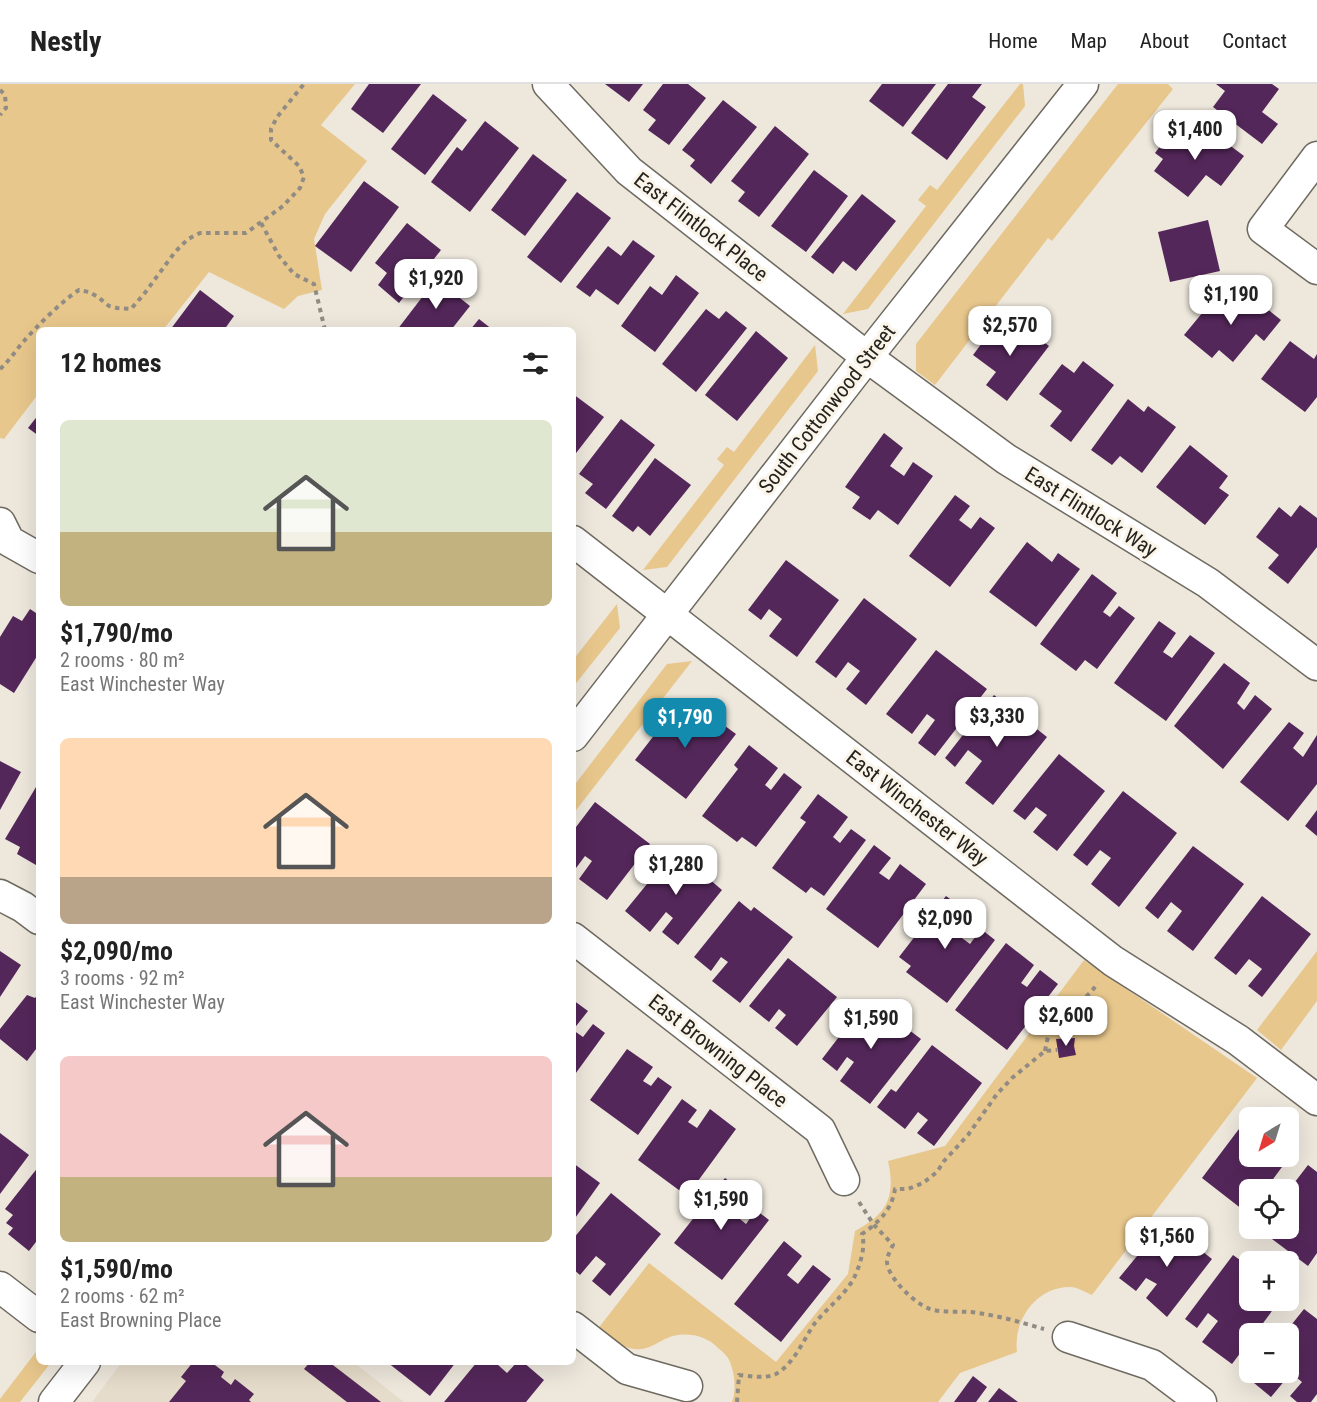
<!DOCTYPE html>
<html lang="en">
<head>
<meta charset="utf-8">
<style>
	body { margin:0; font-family:"Roboto Condensed",sans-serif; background:#f2f2f2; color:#222; height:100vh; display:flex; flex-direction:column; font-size:22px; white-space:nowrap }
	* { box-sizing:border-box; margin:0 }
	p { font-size:20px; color:#767676 }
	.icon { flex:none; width:33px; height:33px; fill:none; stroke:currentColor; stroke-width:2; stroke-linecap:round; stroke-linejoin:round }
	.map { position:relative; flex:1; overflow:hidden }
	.details { position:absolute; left:36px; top:243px; width:540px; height:1038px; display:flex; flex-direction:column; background:#fff; border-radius:9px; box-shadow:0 6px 24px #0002 }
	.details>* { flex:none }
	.needle { width:39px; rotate:218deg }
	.tools { position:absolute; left:1239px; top:1023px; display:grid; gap:12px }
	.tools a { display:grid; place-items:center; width:60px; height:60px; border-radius:9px; background:#fff; box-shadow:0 6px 24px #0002; font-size:30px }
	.price { position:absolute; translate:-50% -51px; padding:0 14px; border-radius:12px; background:#fff; color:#222; font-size:20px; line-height:39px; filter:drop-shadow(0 2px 3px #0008) }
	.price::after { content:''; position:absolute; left:50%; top:36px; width:18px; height:14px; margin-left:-9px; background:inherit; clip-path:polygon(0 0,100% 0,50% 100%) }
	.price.active { background:#138bae; color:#fff }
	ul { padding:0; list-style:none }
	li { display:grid; align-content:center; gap:12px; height:318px; padding:0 24px }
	li span { display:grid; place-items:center; height:186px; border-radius:9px; color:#555 }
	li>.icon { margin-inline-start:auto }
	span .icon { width:108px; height:108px; fill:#fffc; stroke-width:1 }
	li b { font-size:26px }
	h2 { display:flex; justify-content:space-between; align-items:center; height:72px; padding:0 24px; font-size:26px }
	header { display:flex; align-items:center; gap:36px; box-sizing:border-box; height:84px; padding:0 30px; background:#fff; border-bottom:2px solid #e0e0e0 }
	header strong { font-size:28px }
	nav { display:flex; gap:33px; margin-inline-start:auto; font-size:21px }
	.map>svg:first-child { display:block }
</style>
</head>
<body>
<header>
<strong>Nestly</strong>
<nav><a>Home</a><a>Map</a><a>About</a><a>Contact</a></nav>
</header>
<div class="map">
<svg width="1317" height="1318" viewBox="0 0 1317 1318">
	<rect width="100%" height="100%" fill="#ede7dc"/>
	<polygon fill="#e6dccb" points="122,1278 353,1278 404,1318 92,1318"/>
	<g fill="#e8c78c">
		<polygon points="0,0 355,0 321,41 367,77 325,130 314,155 322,206 298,212 284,225 209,188 163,246 39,246 39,309 4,355 0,354"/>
		<polygon points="1020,0 1023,0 1025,22 868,225 843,230 926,122 918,116 930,101 937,106"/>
		<polygon points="1118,0 1168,0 1173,5 1052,157 1048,154 935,301 916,287 916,260"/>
		<polygon points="815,261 818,287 667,483 643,486 724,381 717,375 727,363 734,368"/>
		<polygon points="617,520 620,544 573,603 573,576"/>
		<polygon points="692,577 573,730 573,703 667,580"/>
		<polygon points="1317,867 1317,917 1281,966 1257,946"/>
		<path d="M1084 876 1257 994 1092 1211C1085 1208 1077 1203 1070 1203 1036 1203 1013 1236 1017 1268L960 1289 938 1318H732C736 1307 735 1292 731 1281 729 1273 724 1269 717 1263 704 1250 682 1247 665 1255 655 1260 646 1267 634 1265 620 1263 609 1254 597 1246L649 1179 776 1278 848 1190 855 1147C887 1130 896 1113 888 1077L945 1062Z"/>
		<polygon points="39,1264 39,1278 48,1278 49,1281 20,1318 0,1318 0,1315"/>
	</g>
	<g fill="#54275a">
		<polygon points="369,0 421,0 383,49 351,25"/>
		<polygon points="605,0 643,0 629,18"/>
		<polygon points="663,0 688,0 706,14 669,61 648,46 656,36 643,26"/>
		<polygon points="882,0 936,0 903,43 869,17"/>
		<polygon points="948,0 982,0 972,13 986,23 947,76 911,49"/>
		<polygon points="1216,0 1272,0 1279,5 1262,28 1278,40 1262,60 1213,23 1225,7"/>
		<polygon points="433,10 467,36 425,91 391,65"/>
		<polygon points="723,16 757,43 711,100 690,82 695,76 682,66"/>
		<polygon points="485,37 519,64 470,128 431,98 457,63 462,67"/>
		<polygon points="775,42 809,70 759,133 738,117 745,108 731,97"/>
		<polygon points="1188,42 1214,63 1220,54 1244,72 1221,102 1206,91 1188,113 1154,87 1163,75 1155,69 1167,53 1175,59"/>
		<polygon points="533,70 567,96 525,152 491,126"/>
		<polygon points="814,86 848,112 806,168 771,142"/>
		<polygon points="364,97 399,123 351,188 315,162"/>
		<polygon points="577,108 611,134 561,199 527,173"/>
		<polygon points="862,110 896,137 856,187 843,177 833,190 811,173"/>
		<polygon points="1208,136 1220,187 1170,198 1158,148"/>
		<polygon points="407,139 441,166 399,219 378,201 387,189 375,179"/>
		<polygon points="633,156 655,172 618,221 596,205 590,213 576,203 608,162 621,172"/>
		<polygon points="676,191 699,209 655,268 621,242 650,202 662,211"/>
		<polygon points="436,195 470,222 451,246 397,246"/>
		<polygon points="1222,205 1243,222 1251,212 1281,236 1264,257 1256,250 1233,278 1219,266 1212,274 1184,251"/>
		<polygon points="200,206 234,232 224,246 170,246"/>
		<polygon points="706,225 719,235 726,227 747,244 696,308 662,280"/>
		<polygon points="479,235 493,246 470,246"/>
		<polygon points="1016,237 1049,262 1007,317 986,301 996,288 973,271 997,239 1008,247"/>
		<polygon points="756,247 788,274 737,337 705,311"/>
		<polygon points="1290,257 1314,275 1317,270 1317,313 1305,328 1261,295"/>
		<polygon points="1083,277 1114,301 1071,358 1050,342 1062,327 1039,310 1062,280 1074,289"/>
		<polygon points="573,310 604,333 573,373"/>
		<polygon points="1128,315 1144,328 1148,322 1176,343 1142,389 1120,372 1112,381 1091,366"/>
		<polygon points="39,330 39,352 28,344"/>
		<polygon points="621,335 655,361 606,425 585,409 593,400 579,390"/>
		<polygon points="884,349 903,364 890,382 904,392 913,378 933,392 898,441 878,426 870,436 852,424 860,413 845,403"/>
		<polygon points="1190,361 1228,392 1219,404 1229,411 1205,441 1156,403"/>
		<polygon points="655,374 691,401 650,452 638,442 633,448 612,432"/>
		<polygon points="955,411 970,422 959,436 971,445 980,433 995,444 950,503 909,472"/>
		<polygon points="1300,421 1317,434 1317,463 1288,500 1268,484 1279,471 1256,453 1279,423 1291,433"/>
		<polygon points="1027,458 1052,478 1058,469 1080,485 1036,543 989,508"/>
		<polygon points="786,476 839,516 797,573 769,552 782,535 769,525 761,536 748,526"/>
		<polygon points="1092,490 1117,509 1103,528 1110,533 1119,522 1135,534 1097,585 1085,576 1076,587 1040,560"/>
		<polygon points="864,514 917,555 866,621 846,605 860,587 848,578 836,594 815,578"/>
		<polygon points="30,525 39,531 39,569 14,609 0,600 0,553 13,532 22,537"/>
		<polygon points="1159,537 1176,549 1163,568 1172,574 1190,551 1215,569 1166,637 1114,599"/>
		<polygon points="936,566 987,605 935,672 918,659 935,636 927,630 912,650 886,630"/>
		<polygon points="1224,579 1250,599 1237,619 1244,626 1255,611 1272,625 1223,685 1174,642"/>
		<polygon points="994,611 1047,653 993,721 965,699 982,677 968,666 955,683 945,674"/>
		<polygon points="683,614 700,627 689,641 697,647 710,631 736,650 686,715 635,676"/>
		<polygon points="1289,638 1304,649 1293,664 1303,673 1317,651 1317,700 1288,737 1240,698"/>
		<polygon points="749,661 778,684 765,701 771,706 784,689 802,703 756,763 742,753 737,758 702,732 738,685 734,681"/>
		<polygon points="1059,670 1105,707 1057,767 1033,748 1047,731 1036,723 1025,736 1013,727"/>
		<polygon points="0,677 21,688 0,726"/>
		<polygon points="39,698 39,776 36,781 17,770 20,763 5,755"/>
		<polygon points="1123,707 1177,749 1119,823 1091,800 1111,774 1100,766 1087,782 1073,771"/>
		<polygon points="818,710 848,733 833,753 840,759 851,745 866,756 824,812 811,803 806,809 772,784 806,738 800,734"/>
		<polygon points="595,718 650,760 607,816 579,795 592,777 585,772 576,784 573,783 573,747"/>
		<polygon points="1317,726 1317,752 1305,742"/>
		<polygon points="874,761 891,774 879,789 889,796 900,780 926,800 878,864 826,825"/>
		<polygon points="678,762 713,790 709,795 722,806 678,861 662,848 673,834 666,828 650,848 625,827"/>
		<polygon points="1193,762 1244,800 1193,867 1167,847 1182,827 1171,818 1158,835 1145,824"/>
		<polygon points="946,812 977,835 962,854 970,860 981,845 995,856 947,919 906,888 911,882 899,873"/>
		<polygon points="1262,812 1311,850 1262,913 1248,902 1262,885 1249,875 1236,891 1214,874"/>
		<polygon points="739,817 751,827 754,823 793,853 740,919 712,897 728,878 721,873 711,887 694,873"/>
		<polygon points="1006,859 1034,881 1021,899 1027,903 1040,886 1058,900 1007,966 955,926"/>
		<polygon points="0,867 21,881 0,913"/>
		<polygon points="788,874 837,913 797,962 775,944 786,931 779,925 769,938 749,922"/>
		<polygon points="39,909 39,961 27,977 0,955 0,945 27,911 35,914"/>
		<polygon points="868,915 921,955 870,1020 840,997 854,978 847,973 837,987 822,975"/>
		<polygon points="573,916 588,927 573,946 583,953 593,940 605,949 573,993"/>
		<polygon points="1075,954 1074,962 1076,971 1059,974 1056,955"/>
		<polygon points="932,961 982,999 934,1062 917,1049 928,1036 918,1028 905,1045 877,1023 891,1005 896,1008"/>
		<polygon points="627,965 653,983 643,997 651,1002 658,993 672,1003 638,1051 590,1016"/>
		<polygon points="682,1015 697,1026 688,1038 697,1044 710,1025 736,1045 687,1112 638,1076"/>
		<polygon points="1248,1033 1250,1034 1250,1072 1288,1072 1288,1058 1296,1064 1265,1106 1250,1106 1250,1126 1247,1129 1202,1094"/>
		<polygon points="0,1049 29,1071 0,1110"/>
		<polygon points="573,1079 600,1099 573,1137"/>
		<polygon points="1308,1081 1317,1088 1317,1169 1308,1182 1260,1146 1261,1144 1288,1144 1288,1107"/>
		<polygon points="39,1082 39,1154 29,1167 8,1150 13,1144 6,1139 13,1131 5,1125"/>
		<polygon points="725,1094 749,1113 735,1131 746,1140 756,1126 769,1136 722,1196 674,1159"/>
		<polygon points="611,1109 661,1150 610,1212 592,1197 606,1180 596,1172 580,1191 573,1185 573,1155"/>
		<polygon points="1165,1138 1212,1175 1167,1233 1146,1214 1157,1200 1146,1194 1136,1207 1119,1194"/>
		<polygon points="784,1157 802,1172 787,1191 798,1200 813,1181 831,1195 781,1258 734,1220"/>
		<polygon points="1233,1171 1250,1183 1250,1216 1280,1216 1255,1250 1250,1250 1250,1256 1232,1280 1202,1258 1218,1237 1208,1229 1197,1244 1185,1235"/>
		<polygon points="1304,1225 1317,1235 1317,1310 1311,1318 1297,1318 1290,1312 1302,1298 1291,1289 1271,1313 1248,1294 1252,1288 1288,1288 1288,1250 1284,1250"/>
		<polygon points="193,1278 211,1278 224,1288 221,1293 231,1301 235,1295 254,1310 249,1316 251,1318 169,1318 186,1297 181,1293"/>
		<polygon points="310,1278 329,1278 381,1318 347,1318 304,1285"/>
		<polygon points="387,1278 456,1278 430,1312"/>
		<polygon points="477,1278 498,1278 497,1280 507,1289 517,1278 523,1278 544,1296 526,1318 444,1318"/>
		<polygon points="973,1292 987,1303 976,1318 954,1318"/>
		<polygon points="999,1304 1018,1318 988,1318"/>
	</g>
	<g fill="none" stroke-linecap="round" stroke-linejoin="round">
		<g stroke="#6f6a60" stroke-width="33">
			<g id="minor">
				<polyline points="548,0 629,87 867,273 1006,375 1208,499 1317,581"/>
				<polyline points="1317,73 1263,145 1317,185"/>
				<polyline points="0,439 9,457 39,474"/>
				<polyline points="573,457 1113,877 1238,956 1317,1016"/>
				<polyline points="573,652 867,273 1083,0"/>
				<polyline points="0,811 23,823 39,835"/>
				<polyline points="573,854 820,1046 844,1096"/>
				<polyline points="0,1203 39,1233"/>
				<polyline points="573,1243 627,1285 687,1302"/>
				<polyline points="1068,1253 1152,1281 1201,1318"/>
				<polyline points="54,1318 85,1278"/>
			</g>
		</g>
		<g stroke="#908c84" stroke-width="4" stroke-dasharray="4.5 4.5" stroke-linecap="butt">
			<polyline points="0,6 5,11 6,24 0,31"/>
			<polyline points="261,139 279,172 294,190 314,200 325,246"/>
			<path d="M0 285C10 276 16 266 24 257 38 241 62 217 79 206L89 208 98 213 109 222 117 224 131 225 144 210 175 168 188 155 200 149H246L283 122 300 104 304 93 299 82 271 56V45L277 33 304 0"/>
			<polyline points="1073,925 1091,908 1098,899"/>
			<path d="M1045 967C1049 945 1053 934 1073 925L1087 936"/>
			<path d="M859 1118 874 1141 893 1161C890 1167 887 1172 887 1178 888 1194 915 1220 930 1225 943 1229 958 1227 971 1228 996 1231 1020 1238 1044 1245"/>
			<path d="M737 1318 739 1291C750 1292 766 1295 776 1290 795 1279 803 1256 815 1239 827 1224 845 1211 854 1194 860 1181 866 1163 862 1150 878 1139 892 1126 895 1105H908L923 1099 937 1088 944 1077 968 1051 997 1010 1012 994 1045 967 1057 966"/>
		</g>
		<use href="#minor" stroke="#fff" stroke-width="30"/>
	</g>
	<g text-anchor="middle" stroke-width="6" stroke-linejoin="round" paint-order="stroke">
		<g font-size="21" fill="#25231f" stroke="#faf4e9">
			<text transform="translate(701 143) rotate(38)" y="7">East Flintlock Place</text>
			<text transform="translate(827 325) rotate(-52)" y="7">South Cottonwood Street</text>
			<text transform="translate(1091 428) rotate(32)" y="7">East Flintlock Way</text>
			<text transform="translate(917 724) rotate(38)" y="7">East Winchester Way</text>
			<text transform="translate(718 967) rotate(38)" y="7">East Browning Place</text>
		</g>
	</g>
</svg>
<div class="tools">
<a><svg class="needle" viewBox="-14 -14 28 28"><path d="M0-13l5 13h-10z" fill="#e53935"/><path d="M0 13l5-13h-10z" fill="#767676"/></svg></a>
<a><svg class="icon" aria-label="locate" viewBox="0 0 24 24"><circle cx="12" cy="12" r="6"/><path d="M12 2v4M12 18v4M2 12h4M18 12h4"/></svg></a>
<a>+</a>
<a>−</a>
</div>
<b class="price" style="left:1195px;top:77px">$1,400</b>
<b class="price" style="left:436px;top:226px">$1,920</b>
<b class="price" style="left:1231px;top:242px">$1,190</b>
<b class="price" style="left:1010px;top:273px">$2,570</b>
<b class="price" style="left:997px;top:664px">$3,330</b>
<b class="price active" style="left:685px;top:665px">$1,790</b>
<b class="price" style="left:676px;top:812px">$1,280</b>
<b class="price" style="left:945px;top:866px">$2,090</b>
<b class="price" style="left:1066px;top:963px">$2,600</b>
<b class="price" style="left:871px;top:966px">$1,590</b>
<b class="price" style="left:721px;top:1147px">$1,590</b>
<b class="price" style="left:1167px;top:1184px">$1,560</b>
<section class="details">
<h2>12 homes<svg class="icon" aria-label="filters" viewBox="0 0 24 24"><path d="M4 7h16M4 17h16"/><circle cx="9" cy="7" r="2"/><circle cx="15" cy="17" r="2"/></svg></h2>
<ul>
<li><span style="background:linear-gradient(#dfe7d0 60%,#c2b280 0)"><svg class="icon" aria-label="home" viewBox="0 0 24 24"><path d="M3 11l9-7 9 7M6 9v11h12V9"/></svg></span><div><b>$1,790/mo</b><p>2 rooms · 80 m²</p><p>East Winchester Way</p></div></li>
<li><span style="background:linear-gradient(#ffd9b3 75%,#b9a48a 0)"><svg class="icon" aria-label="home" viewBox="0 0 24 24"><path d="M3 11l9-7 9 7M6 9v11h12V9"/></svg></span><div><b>$2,090/mo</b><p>3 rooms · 92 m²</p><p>East Winchester Way</p></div></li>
<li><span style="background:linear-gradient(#f6c9c9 65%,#c2b280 0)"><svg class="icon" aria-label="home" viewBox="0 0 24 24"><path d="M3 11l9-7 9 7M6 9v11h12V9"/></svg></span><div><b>$1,590/mo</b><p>2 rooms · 62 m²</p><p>East Browning Place</p></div></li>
</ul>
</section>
</div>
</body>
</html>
